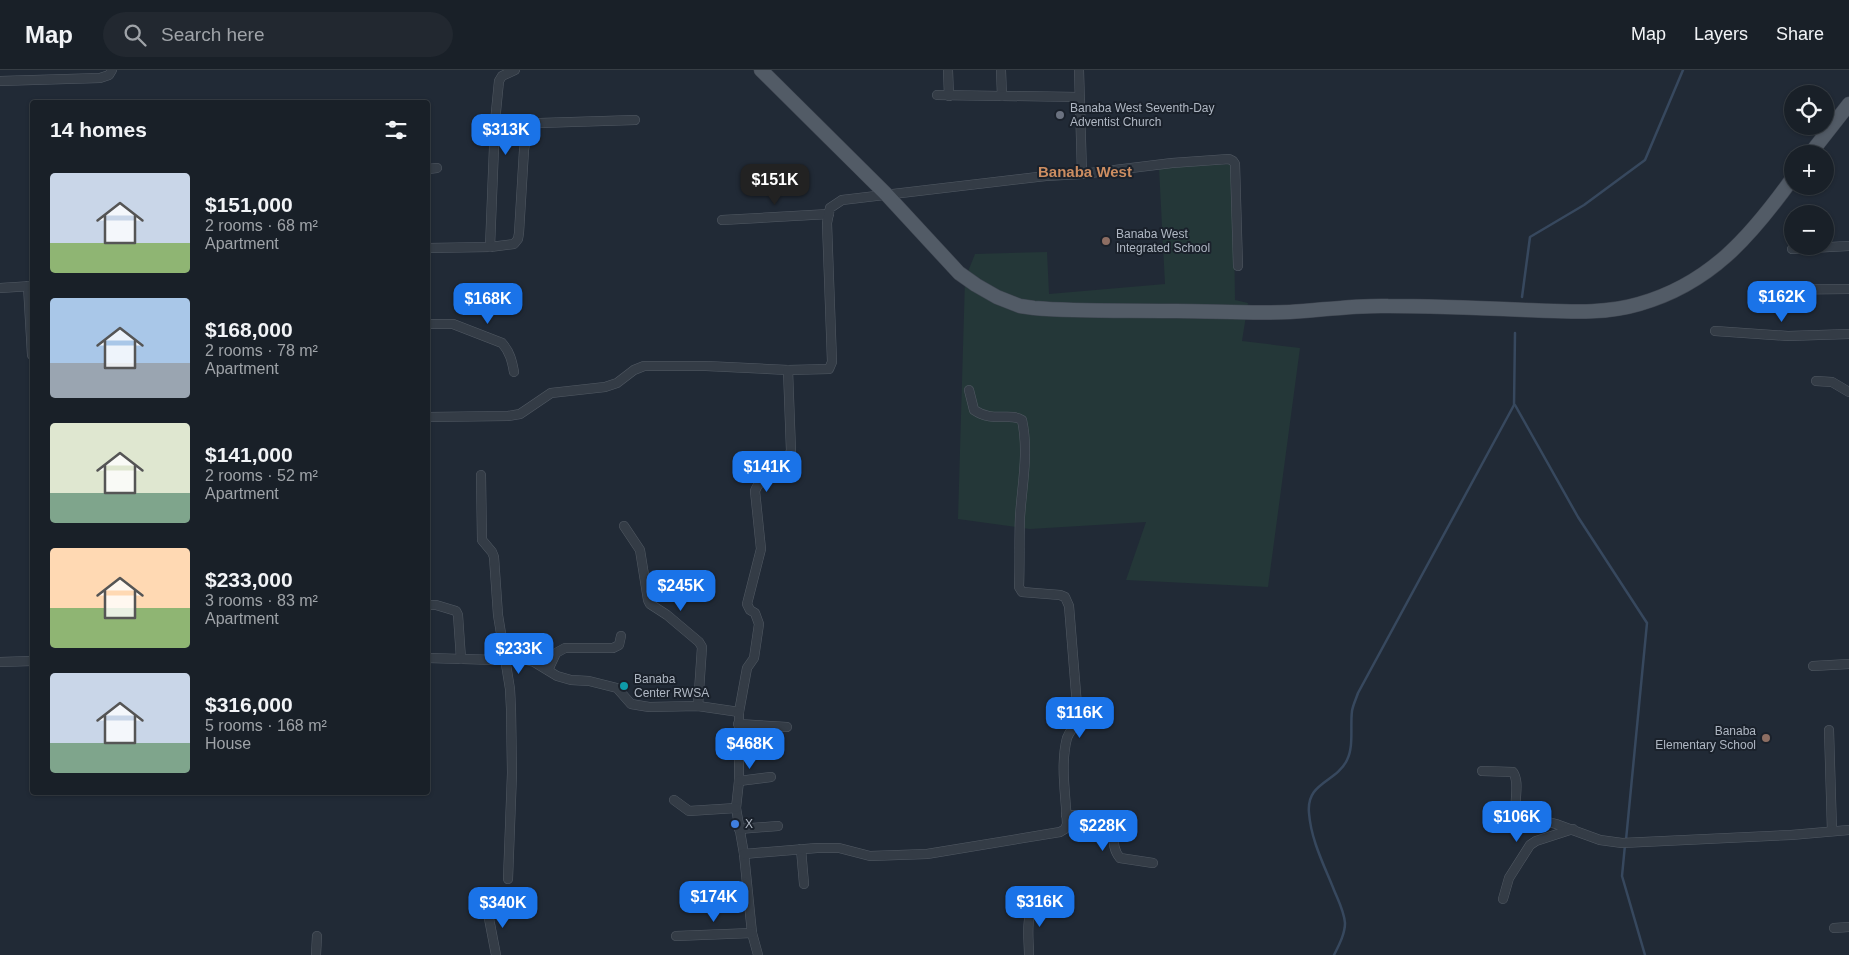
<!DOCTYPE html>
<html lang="en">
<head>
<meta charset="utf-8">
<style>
	body { margin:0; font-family:Arial,sans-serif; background:#222830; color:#f1f3f6; height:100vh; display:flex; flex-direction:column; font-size:19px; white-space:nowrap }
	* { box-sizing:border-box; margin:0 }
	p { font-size:16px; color:#9fa3a8 }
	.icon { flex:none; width:28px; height:28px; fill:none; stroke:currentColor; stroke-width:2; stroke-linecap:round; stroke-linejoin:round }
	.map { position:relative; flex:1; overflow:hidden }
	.drawer { position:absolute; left:30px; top:30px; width:400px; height:695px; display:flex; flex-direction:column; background:#192028; border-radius:5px; box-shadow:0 1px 4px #0004,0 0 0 1px #373e45 }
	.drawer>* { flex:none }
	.buttons { position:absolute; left:1784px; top:15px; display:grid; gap:10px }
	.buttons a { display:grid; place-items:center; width:50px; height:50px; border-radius:50%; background:#192028; box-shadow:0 1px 4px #0004,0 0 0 1px #373e45; font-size:25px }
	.price { position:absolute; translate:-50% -42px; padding:0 11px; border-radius:10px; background:#1a73e8; color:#fff; font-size:16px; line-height:32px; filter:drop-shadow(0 1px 2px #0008) }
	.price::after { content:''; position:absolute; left:50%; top:30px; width:15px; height:11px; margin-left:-8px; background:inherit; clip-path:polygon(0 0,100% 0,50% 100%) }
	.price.selected { background:#222; color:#fff }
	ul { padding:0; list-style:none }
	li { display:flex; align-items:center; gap:15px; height:125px; padding:0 20px }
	li span { display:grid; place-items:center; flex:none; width:140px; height:100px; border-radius:5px; color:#555 }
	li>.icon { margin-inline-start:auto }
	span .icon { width:60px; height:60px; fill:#fffc; stroke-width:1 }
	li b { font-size:21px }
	h2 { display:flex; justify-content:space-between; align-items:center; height:60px; padding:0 20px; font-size:21px }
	header { display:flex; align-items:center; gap:30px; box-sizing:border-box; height:70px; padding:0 25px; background:#192028; border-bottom:1px solid #373e45 }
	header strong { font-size:24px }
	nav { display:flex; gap:28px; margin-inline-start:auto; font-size:18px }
	.search { width:350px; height:45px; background:#222830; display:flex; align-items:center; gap:12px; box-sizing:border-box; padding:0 18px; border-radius:28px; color:#9fa3a8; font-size:19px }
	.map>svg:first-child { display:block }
</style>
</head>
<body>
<header>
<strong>Map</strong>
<div class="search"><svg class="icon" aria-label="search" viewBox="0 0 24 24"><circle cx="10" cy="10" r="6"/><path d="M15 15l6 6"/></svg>Search here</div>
<nav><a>Map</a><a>Layers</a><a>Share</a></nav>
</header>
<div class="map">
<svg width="1849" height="885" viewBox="0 0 1849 885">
	<rect width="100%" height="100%" fill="#212a36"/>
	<polygon fill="#243738" points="1233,94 1235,230 1248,233 1242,271 1300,278 1268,517 1126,510 1146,452 1030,459 958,449 965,209 975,184 1047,182 1049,224 1165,214 1159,98"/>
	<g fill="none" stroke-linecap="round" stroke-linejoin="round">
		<g stroke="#37485e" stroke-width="2.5">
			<polyline points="1522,227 1530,167 1584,135 1645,90 1683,0"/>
			<polyline points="1515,335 1578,447 1647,553 1626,770"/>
			<polyline points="1625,775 1622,806 1645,885"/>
			<path d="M1334 885C1339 875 1345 864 1345 853 1344 841 1338 830 1334 820 1324 795 1311 770 1309 743 1306 712 1336 713 1347 690 1354 676 1350 657 1352 641 1353 635 1356 629 1358 623L1514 335 1515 263"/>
		</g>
		<g stroke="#525a64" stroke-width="10">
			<g id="minor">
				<polyline points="948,0 949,26"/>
				<polyline points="1001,0 1002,26"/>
				<polyline points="1079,0 1082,104"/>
				<polyline points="0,11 100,8 109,5 112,0"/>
				<polyline points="937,25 1079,27"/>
				<polyline points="428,99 437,98"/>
				<polyline points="722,150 829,144"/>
				<polyline points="490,177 495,52 499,11 502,6 515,0"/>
				<polyline points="428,178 490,177 514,174 518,169 519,163 524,80 527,60 531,55 540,53 635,50"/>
				<polyline points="1792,179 1849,176"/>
				<polyline points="28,216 32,285"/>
				<polyline points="0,218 32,216"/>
				<polyline points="1760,220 1849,219"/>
				<path d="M428 254H453L502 273C510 282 512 291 514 302"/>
				<polyline points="1715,261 1788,266 1849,264"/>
				<polyline points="1816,311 1832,312 1849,322"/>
				<polyline points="428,347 508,346 520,344 551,323 605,317 617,313 634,300 644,296 706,296 788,300"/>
				<polyline points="481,405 482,470 492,482 494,487 498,545 510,619 511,639 512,703 508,809"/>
				<polyline points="624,456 640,480 648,530 650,534 667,545 699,572 702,577 698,636"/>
				<polyline points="428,535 436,535 456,541 458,545 461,589"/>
				<path d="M428 588 497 590 519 588 534 592 557 606 571 610 589 611 617 618 631 634 649 637 698 636 739 642 747 598 754 588 759 554 755 543 750 540 747 534 761 479 755 421C761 404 784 400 791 381L788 300 829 299 832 292 827 153 830 138 842 130 1046 106 1082 104 1172 93 1229 89 1233 91 1235 94 1238 196"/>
				<polyline points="0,592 32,591"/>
				<polyline points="1813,596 1849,594"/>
				<polyline points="548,600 556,583 565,578 613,578 619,575 621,566"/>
				<polyline points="739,642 739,711 736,738 744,784 752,863 758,885"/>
				<polyline points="738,654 787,657"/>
				<polyline points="1829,660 1832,761"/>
				<path d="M1482 701 1513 702C1520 712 1514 730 1516 742L1518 744 1556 754 1600 770 1622 773 1791 765 1849 760"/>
				<polyline points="739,711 771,707"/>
				<polyline points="674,730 689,741 736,738"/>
				<path d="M1066 745 1092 746 1112 752C1116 765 1110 776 1120 788L1153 793"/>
				<polyline points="739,759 778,756"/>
				<polyline points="801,779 804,814"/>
				<path d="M744 784 817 778H839L870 786 927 784 1060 762 1065 759 1067 754C1066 726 1060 695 1067 668 1070 660 1076 656 1078 648L1069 536 1065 527 1060 525 1022 522 1019 517C1020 494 1019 470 1020 447 1022 415 1029 382 1022 350 1009 342 993 353 974 340L969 320"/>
				<polyline points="1503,829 1509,808 1530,775 1536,771 1573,759"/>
				<polyline points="487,838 496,885"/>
				<polyline points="1834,858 1849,857"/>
				<polyline points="676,866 752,863"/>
				<polyline points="316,885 317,866"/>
				<path d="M1029 885C1029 863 1022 833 1049 827"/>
			</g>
		</g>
		<g stroke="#3e4550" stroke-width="15">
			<g id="primary">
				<path d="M761 0 886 124 959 203 976 215 997 227 1020 236 1034 238C1081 242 1129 240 1176 241 1214 241 1253 244 1290 242 1323 240 1355 235 1388 236 1434 236 1480 238 1526 240 1563 241 1602 245 1639 234 1710 214 1751 166 1792 109"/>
				<polyline points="1810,84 1849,34"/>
			</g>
		</g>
		<use href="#minor" stroke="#343c46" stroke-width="9"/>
		<use href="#primary" stroke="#525b66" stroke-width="14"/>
	</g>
	<circle fill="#6b7280" stroke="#1a212b" stroke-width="2" cx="1060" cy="45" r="5"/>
	<g fill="#8d6e63" stroke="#1a212b" stroke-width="2">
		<circle cx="1106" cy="171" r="5"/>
		<circle cx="1766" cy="668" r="5"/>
	</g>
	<circle fill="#0f9aa8" stroke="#1a212b" stroke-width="2" cx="624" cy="616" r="5"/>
	<circle fill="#3f7fe0" stroke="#1a212b" stroke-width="2" cx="735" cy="754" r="5"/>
	<g text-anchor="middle" stroke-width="4" stroke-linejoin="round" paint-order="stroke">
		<g font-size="12" fill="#afb7c3" stroke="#1a212b" text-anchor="start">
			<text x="1070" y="42">Banaba West Seventh-Day<tspan x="1070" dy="14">Adventist Church</tspan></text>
			<text x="1116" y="168">Banaba West<tspan x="1116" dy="14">Integrated School</tspan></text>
			<text x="634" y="613">Banaba<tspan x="634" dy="14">Center RWSA</tspan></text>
			<text x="1756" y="665" text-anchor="end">Banaba<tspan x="1756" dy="14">Elementary School</tspan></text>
			<text x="745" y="758">X</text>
		</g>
		<g font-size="15" font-weight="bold" fill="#cc8d61" stroke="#1a212b">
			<text x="1085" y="107">Banaba West</text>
		</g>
	</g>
</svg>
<div class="buttons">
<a><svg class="icon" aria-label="locate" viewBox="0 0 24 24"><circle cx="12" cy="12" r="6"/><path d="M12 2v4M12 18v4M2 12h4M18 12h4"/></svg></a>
<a>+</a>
<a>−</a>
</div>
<b class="price" style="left:506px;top:86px">$313K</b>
<b class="price selected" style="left:775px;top:136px">$151K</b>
<b class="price" style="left:1782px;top:253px">$162K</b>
<b class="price" style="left:488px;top:255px">$168K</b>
<b class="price" style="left:767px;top:423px">$141K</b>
<b class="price" style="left:681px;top:542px">$245K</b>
<b class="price" style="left:519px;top:605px">$233K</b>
<b class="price" style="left:1080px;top:669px">$116K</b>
<b class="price" style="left:750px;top:700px">$468K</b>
<b class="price" style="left:1517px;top:773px">$106K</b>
<b class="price" style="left:1103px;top:782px">$228K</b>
<b class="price" style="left:714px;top:853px">$174K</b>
<b class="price" style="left:1040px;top:858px">$316K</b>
<b class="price" style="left:503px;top:859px">$340K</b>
<section class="drawer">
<h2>14 homes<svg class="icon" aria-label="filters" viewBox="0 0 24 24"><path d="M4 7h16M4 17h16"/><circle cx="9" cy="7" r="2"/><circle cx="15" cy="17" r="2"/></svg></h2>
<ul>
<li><span style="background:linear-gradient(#c9d6e8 70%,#8fb573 0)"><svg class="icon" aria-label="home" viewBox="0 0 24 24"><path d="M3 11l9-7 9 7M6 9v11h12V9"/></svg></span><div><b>$151,000</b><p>2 rooms · 68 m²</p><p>Apartment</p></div></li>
<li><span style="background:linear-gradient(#a9c7e8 65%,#9aa5b1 0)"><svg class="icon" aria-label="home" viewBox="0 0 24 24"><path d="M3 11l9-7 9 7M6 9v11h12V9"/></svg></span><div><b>$168,000</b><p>2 rooms · 78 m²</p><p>Apartment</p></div></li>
<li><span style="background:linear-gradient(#dfe7d0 70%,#7fa58c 0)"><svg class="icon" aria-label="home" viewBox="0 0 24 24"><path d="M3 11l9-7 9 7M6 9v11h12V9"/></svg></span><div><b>$141,000</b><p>2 rooms · 52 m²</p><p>Apartment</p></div></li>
<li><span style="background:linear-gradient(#ffd9b3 60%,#8fb573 0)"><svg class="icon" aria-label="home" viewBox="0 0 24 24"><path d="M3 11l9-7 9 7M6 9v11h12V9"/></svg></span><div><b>$233,000</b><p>3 rooms · 83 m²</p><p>Apartment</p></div></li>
<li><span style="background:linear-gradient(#c9d6e8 70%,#7fa58c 0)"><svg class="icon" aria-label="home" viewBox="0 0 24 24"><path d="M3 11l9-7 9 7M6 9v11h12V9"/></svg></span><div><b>$316,000</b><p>5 rooms · 168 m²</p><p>House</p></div></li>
</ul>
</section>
</div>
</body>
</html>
